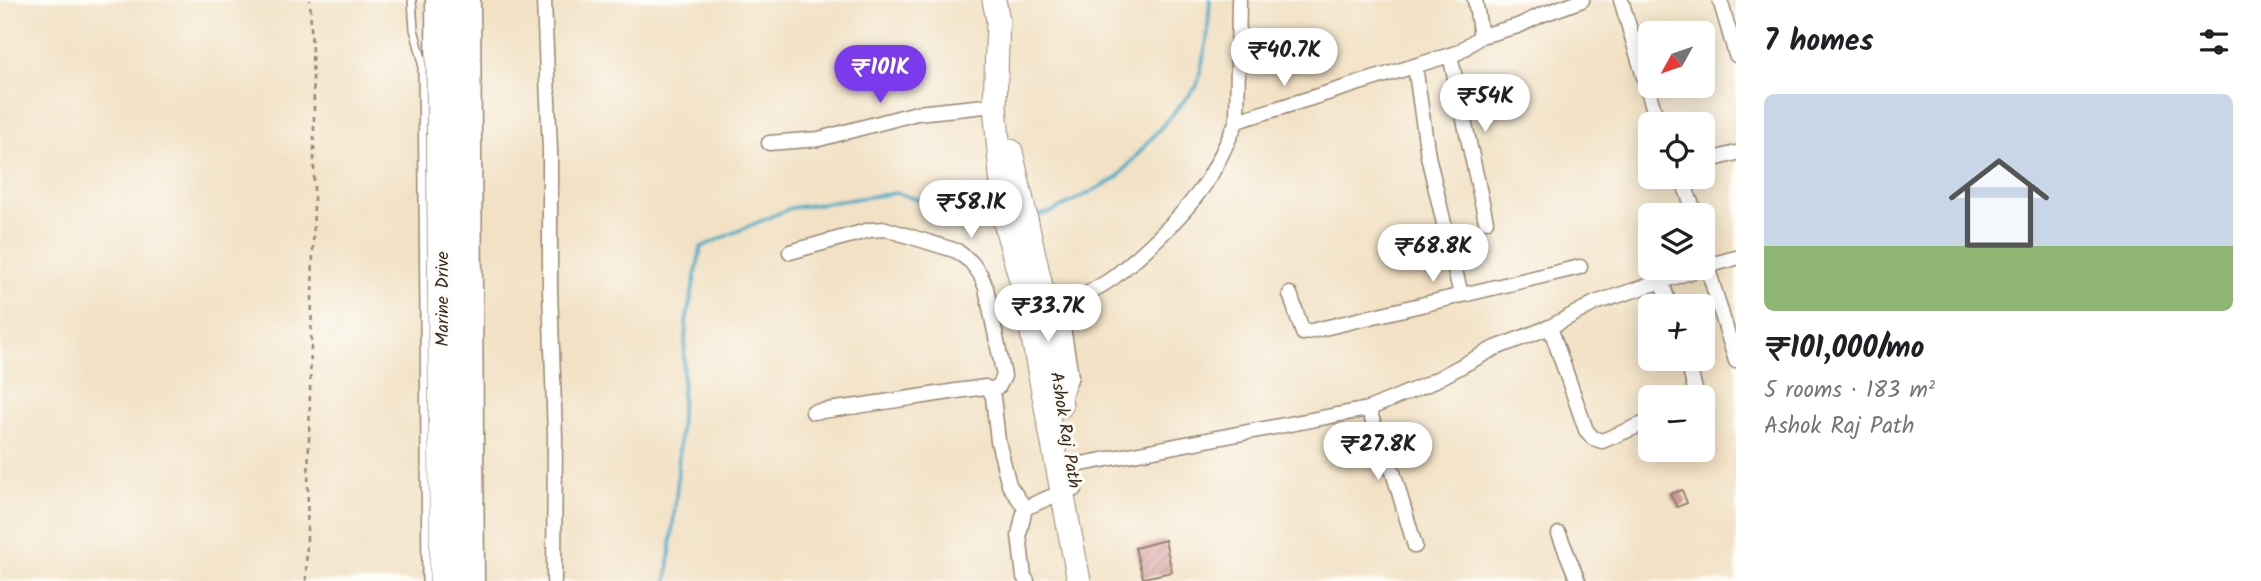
<!DOCTYPE html>
<html lang="en">
<head>
<meta charset="utf-8">
<style>
	body { margin:0; font-family:Kalam,sans-serif; background:#f2f2f2; color:#202124; height:100vh; display:flex; flex-direction:column; font-size:26px; white-space:nowrap }
	* { box-sizing:border-box; margin:0 }
	p { font-size:23px; color:#757577 }
	.icon { flex:none; width:38px; height:38px; fill:none; stroke:currentColor; stroke-width:2; stroke-linecap:round; stroke-linejoin:round }
	.map { position:relative; flex:1; overflow:hidden }
	.details { display:flex; flex-direction:column; background:#fff; width:525px }
	.details>* { flex:none }
	.needle { width:46px; rotate:230deg }
	.fabs { position:absolute; left:1638px; top:21px; display:grid; gap:14px }
	.fabs a { display:grid; place-items:center; width:77px; height:77px; border-radius:10px; background:#fff; box-shadow:0 4px 18px #0003; font-size:35px }
	.price { position:absolute; translate:-50% -60px; padding:0 16px; border-radius:24px; background:#fff; color:#222; font-size:23px; line-height:46px; filter:drop-shadow(0 2px 4px #0008) }
	.price::after { content:''; position:absolute; left:50%; top:42px; width:21px; height:16px; margin-left:-10px; background:inherit; clip-path:polygon(0 0,100% 0,50% 100%) }
	.price.selected { background:#7c3aed; color:#fff }
	ul { padding:0; list-style:none }
	li { display:grid; align-content:center; gap:14px; height:371px; padding:0 28px }
	li span { display:grid; place-items:center; height:217px; border-radius:10px; color:#555 }
	li>.icon { margin-inline-start:auto }
	span .icon { width:126px; height:126px; fill:#fffc; stroke-width:1 }
	li b { font-size:30px }
	h2 { display:flex; justify-content:space-between; align-items:center; height:84px; padding:0 28px; font-size:30px }
	main { display:flex; flex:1; min-height:0 }
	.map>svg:first-child { display:block }
</style>
</head>
<body>
<main>
<div class="map">
<svg width="1736" height="581" viewBox="0 0 1736 581">
	<defs>
		<pattern id="building-hatch" width="6" height="6" patternUnits="userSpaceOnUse" patternTransform="scale(1.75)"><rect width="6" height="6" fill="#d49695"/><path d="M-1 1l2-2M0 6l6-6M5 7l2-2" fill="none" stroke="#ad7b79"/></pattern>
	</defs>
	<rect width="100%" height="100%" fill="#fdfcf7"/>
	<filter id="ink" filterUnits="userSpaceOnUse"><feTurbulence type="fractalNoise" baseFrequency=".0143" numOctaves="2"/><feDisplacementMap in="SourceGraphic" scale="14" xChannelSelector="R" yChannelSelector="G"/><feConvolveMatrix kernelMatrix="1 2 1 2 8 2 1 2 1" color-interpolation-filters="sRGB"/></filter>
	<filter id="wash" filterUnits="userSpaceOnUse"><feTurbulence type="fractalNoise" baseFrequency=".00686" numOctaves="4" result="noise"/><feDisplacementMap in="SourceGraphic" scale="28" xChannelSelector="R" yChannelSelector="G"/><feGaussianBlur stdDeviation="1.57" result="paint"/><feColorMatrix in="noise" values="0 0 0 0 0 0 0 0 0 0 0 0 0 0 0 0 0 1.4 0 .05"/><feComposite in="paint" operator="in"/></filter>
	<g filter="url(#wash)">
		<rect width="100%" height="100%" fill="#f2e1c4"/>
		<g fill="none" stroke-linecap="round" stroke-linejoin="round">
			<g stroke="#46a9c5" stroke-width="3.5">
				<polyline points="1033,217 1052,212 1117,178 1197,86 1207,41 1210,0"/>
				<polyline points="667,581 677,487 686,322 701,247 791,208 896,193 947,208 982,228 998,225"/>
			</g>
		</g>
		<g id="blocks">
			<g fill="url(#building-hatch)">
				<polygon points="1682,490 1687,503 1677,507 1670,494"/>
				<polygon points="1165,540 1172,572 1143,578 1135,548"/>
			</g>
		</g>
	</g>
	<g filter="url(#ink)">
		<use href="#blocks" fill-opacity="0" stroke="#968671" stroke-width="2"/>
		<g fill="none" stroke-linecap="round" stroke-linejoin="round">
			<g stroke="#968671" stroke-width="10">
				<polyline id="lane" points="412,0 414,29 422,59 426,581"/>
			</g>
			<g stroke="#968671" stroke-width="17">
				<g id="street">
					<polyline points="544,0 550,151 550,290 555,437 554,581"/>
					<polyline points="1475,0 1481,36"/>
					<polyline points="1621,0 1658,124"/>
					<polyline points="1720,0 1736,55"/>
					<polyline points="1450,55 1486,221"/>
					<polyline points="1415,66 1428,156 1461,295"/>
					<polyline points="1237,121 1239,0"/>
					<polyline points="769,143 819,139 917,113 995,105"/>
					<polyline points="1703,162 1736,153"/>
					<polyline points="1681,177 1696,215"/>
					<polyline points="1703,246 1707,266 1736,361"/>
					<polyline points="790,252 870,230 886,229 957,251 971,262 980,274 986,288 1004,376 999,386 990,390"/>
					<polyline points="1703,267 1736,258"/>
					<polyline points="1661,281 1670,306"/>
					<polyline points="1290,294 1303,333 1580,267"/>
					<polyline points="1550,327 1586,430 1593,438 1602,441 1650,421"/>
					<polyline points="1687,359 1696,393 1695,397"/>
					<path d="M1063 398 1071 376 1062 321C1064 301 1098 290 1114 277 1147 250 1180 220 1205 184 1218 165 1227 142 1237 121L1450 55 1459 52 1481 36 1518 26 1541 15 1582 0"/>
					<polyline points="1368,409 1393,472 1415,546"/>
					<path d="M813 412C870 405 927 395 985 387L990 390 993 397 998 441 1009 485 1025 508"/>
					<polyline points="1071,466 1368,409 1428,384 1493,349 1550,327 1595,303 1702,268"/>
					<polyline points="1559,534 1578,581"/>
					<polyline points="1027,581 1024,577 1019,535 1025,508 1062,492 1075,489"/>
				</g>
			</g>
			<g stroke="#968671" stroke-width="25">
				<g id="primary">
					<polyline points="994,0 998,20 995,105 1005,223 1024,291 1079,581"/>
					<polyline points="1011,151 1049,322 1061,406"/>
				</g>
			</g>
			<g stroke="#968671" stroke-width="31">
				<g id="highway">
					<polyline points="440,0 444,581"/>
					<polyline points="466,0 470,581"/>
				</g>
			</g>
			<polyline stroke="#968671" stroke-width="2.5" stroke-dasharray="5 5" stroke-linecap="butt" points="306,581 314,204 314,104 310,0"/>
			<use href="#lane" stroke="#fff" stroke-width="7"/>
			<use href="#street" stroke="#fff" stroke-width="14"/>
			<use href="#primary" stroke="#fff" stroke-width="23"/>
			<use href="#highway" stroke="#fff" stroke-width="28"/>
		</g>
	</g>
	<g text-anchor="middle" stroke-width="6" stroke-linejoin="round" paint-order="stroke">
		<g font-size="18" fill="#3b2a1e" stroke="#fdfcf7">
			<text transform="translate(442 299) rotate(-90)" y="6">Marine Drive</text>
			<text transform="translate(1066 430) rotate(81)" y="6">Ashok Raj Path</text>
		</g>
	</g>
</svg>
<div class="fabs">
<a><svg class="needle" viewBox="-14 -14 28 28"><path d="M0-13l5 13h-10z" fill="#e53935"/><path d="M0 13l5-13h-10z" fill="#757577"/></svg></a>
<a><svg class="icon" aria-label="locate" viewBox="0 0 24 24"><circle cx="12" cy="12" r="6"/><path d="M12 2v4M12 18v4M2 12h4M18 12h4"/></svg></a>
<a><svg class="icon" aria-label="layers" viewBox="0 0 24 24"><path d="M12 4l9 5-9 5-9-5zM3 14l9 5 9-5"/></svg></a>
<a>+</a>
<a>−</a>
</div>
<b class="price" style="left:1284px;top:88px">₹40.7K</b>
<b class="price selected" style="left:880px;top:105px">₹101K</b>
<b class="price" style="left:1485px;top:134px">₹54K</b>
<b class="price" style="left:971px;top:240px">₹58.1K</b>
<b class="price" style="left:1433px;top:284px">₹68.8K</b>
<b class="price" style="left:1048px;top:344px">₹33.7K</b>
<b class="price" style="left:1378px;top:482px">₹27.8K</b>
</div>
<section class="details">
<h2>7 homes<svg class="icon" aria-label="filters" viewBox="0 0 24 24"><path d="M4 7h16M4 17h16"/><circle cx="9" cy="7" r="2"/><circle cx="15" cy="17" r="2"/></svg></h2>
<ul>
<li><span style="background:linear-gradient(#c9d6e8 70%,#8fb573 0)"><svg class="icon" aria-label="home" viewBox="0 0 24 24"><path d="M3 11l9-7 9 7M6 9v11h12V9"/></svg></span><div><b>₹101,000/mo</b><p>5 rooms · 183 m²</p><p>Ashok Raj Path</p></div></li>
</ul>
</section>
</main>
</body>
</html>
